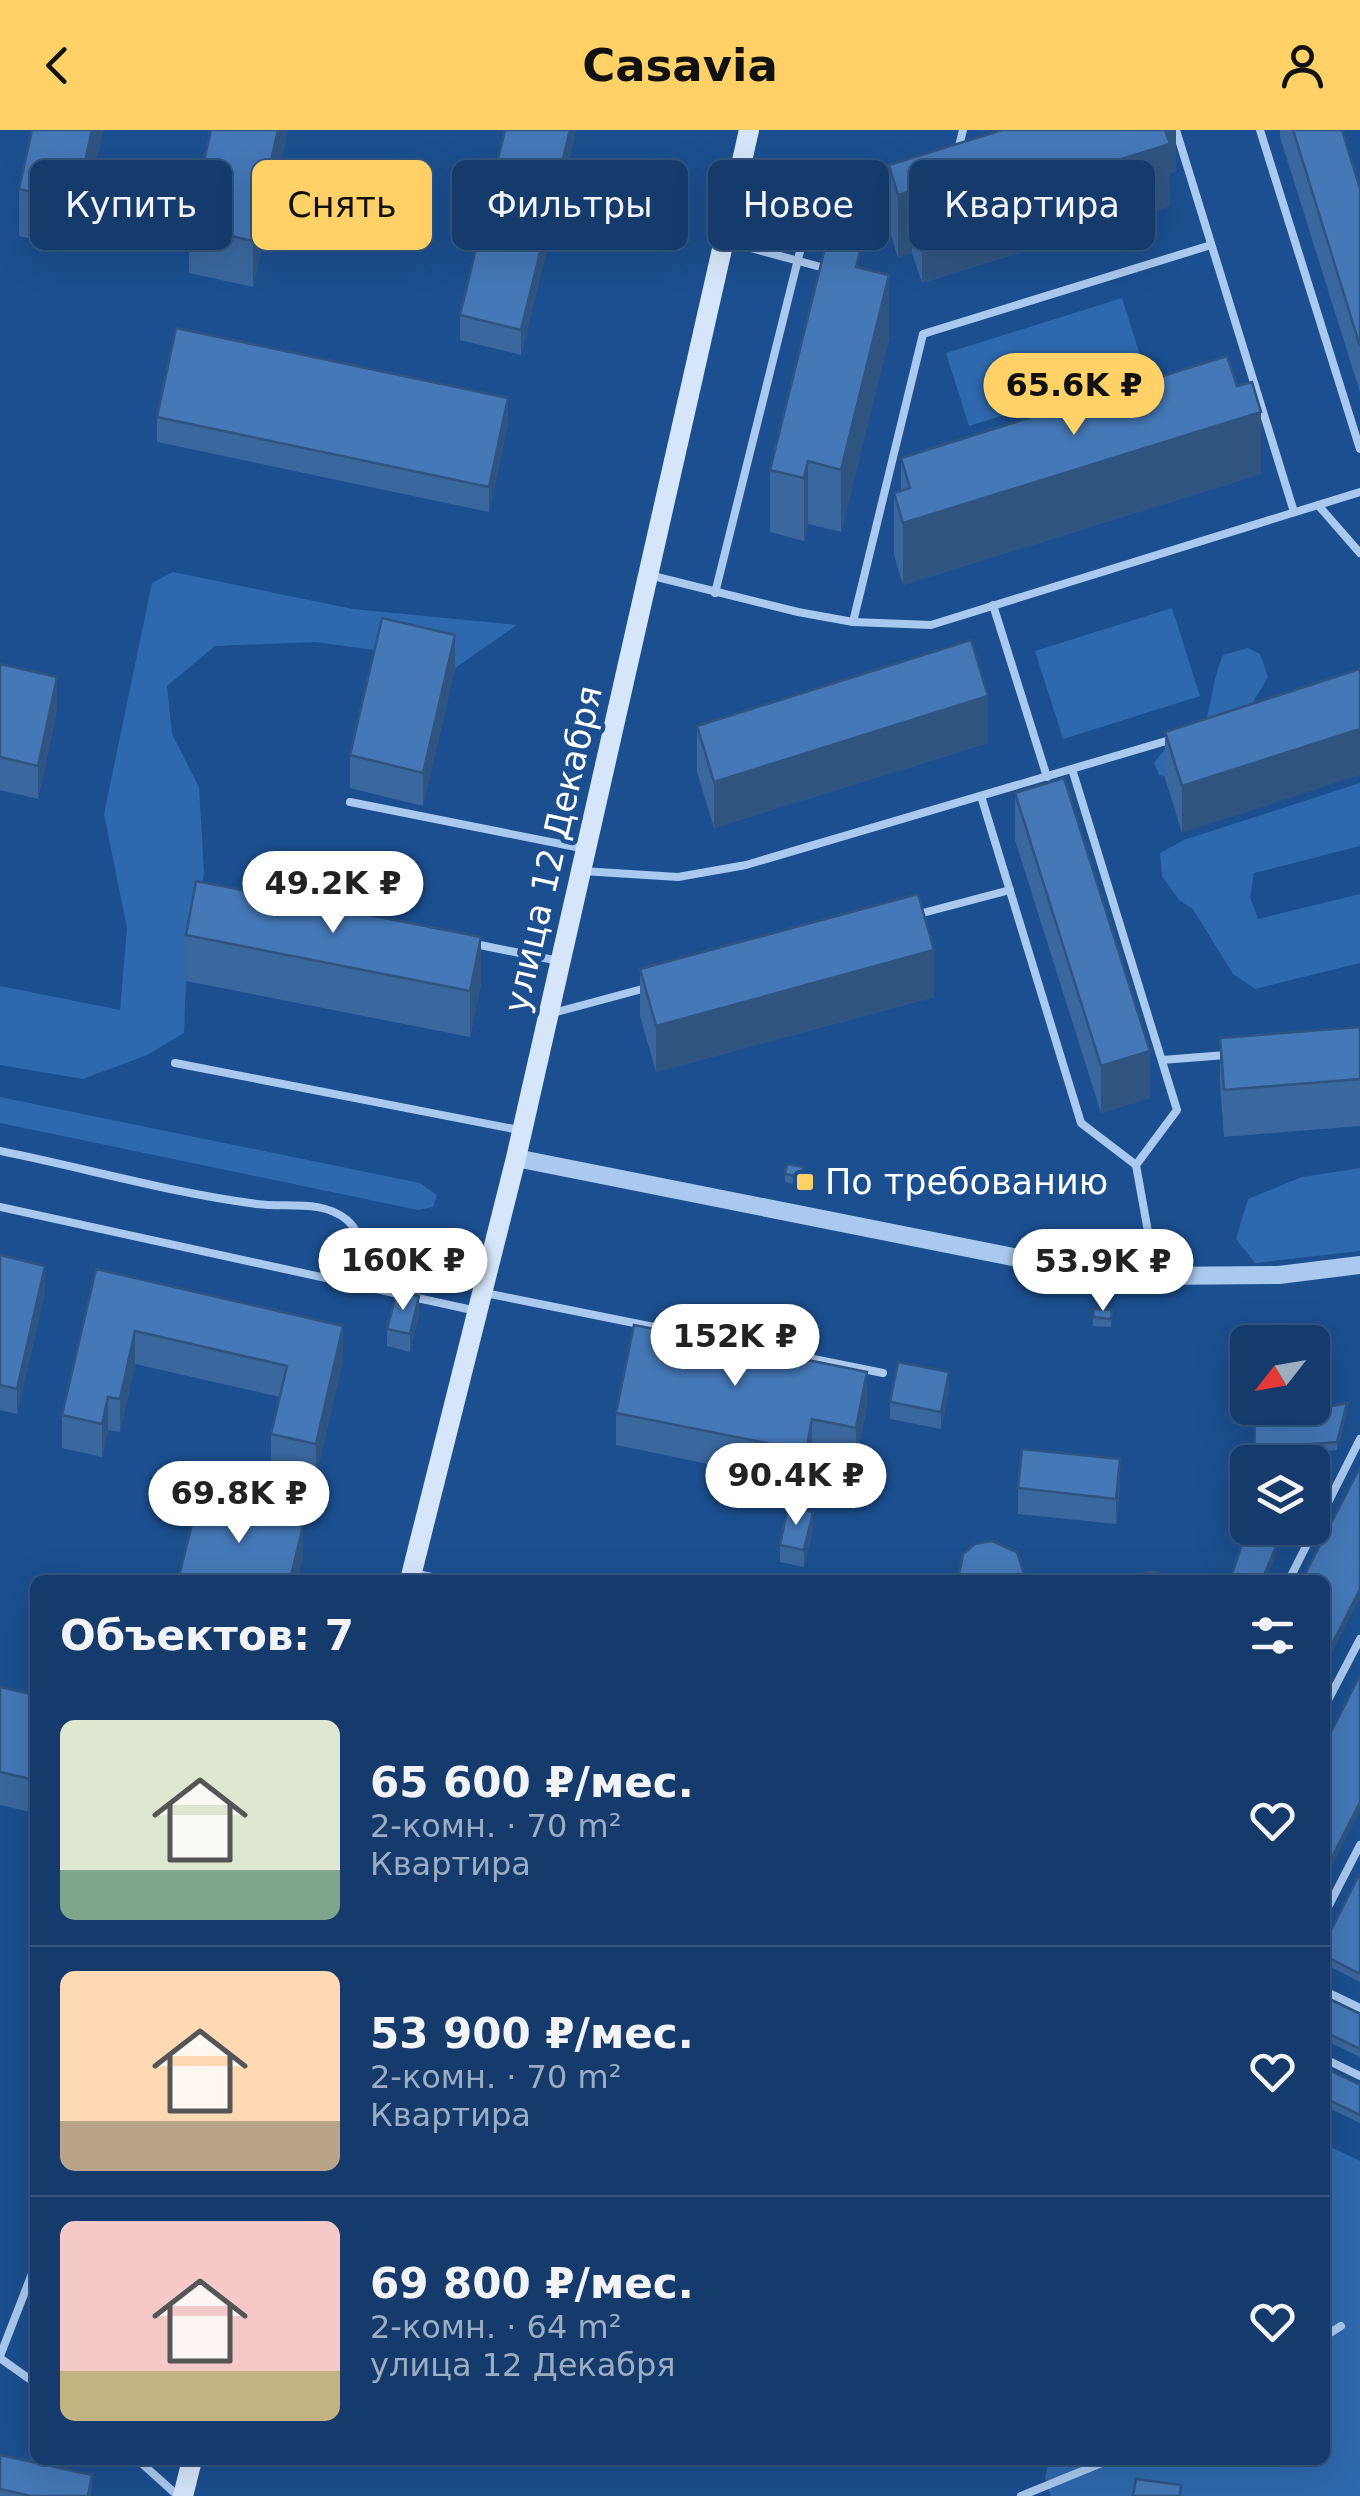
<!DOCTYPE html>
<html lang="ru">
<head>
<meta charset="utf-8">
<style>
	body { margin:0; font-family:"DejaVu Sans",sans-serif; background:#1d4271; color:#f1f3f6; height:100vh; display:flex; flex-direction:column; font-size:38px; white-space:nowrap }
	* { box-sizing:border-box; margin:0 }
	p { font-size:32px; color:#9dadc1 }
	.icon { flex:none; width:55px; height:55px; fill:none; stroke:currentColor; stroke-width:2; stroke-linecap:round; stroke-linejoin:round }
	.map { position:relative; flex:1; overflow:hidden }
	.sheet { position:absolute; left:30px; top:1445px; width:1300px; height:890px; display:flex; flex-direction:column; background:#143b6b; border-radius:15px; box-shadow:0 10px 40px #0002,0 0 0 2px #33557e }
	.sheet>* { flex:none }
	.banner { position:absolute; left:30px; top:30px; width:1300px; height:90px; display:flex; gap:20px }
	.needle { width:65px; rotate:239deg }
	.controls { position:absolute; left:1230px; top:1195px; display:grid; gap:20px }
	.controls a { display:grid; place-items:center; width:100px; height:100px; border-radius:15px; background:#143b6b; box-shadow:0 10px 40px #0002,0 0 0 2px #33557e; font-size:50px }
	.price { position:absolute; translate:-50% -85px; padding:0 22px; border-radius:35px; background:#fff; color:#222; font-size:32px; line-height:65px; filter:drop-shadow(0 2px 5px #0008) }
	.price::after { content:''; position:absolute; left:50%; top:60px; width:30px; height:22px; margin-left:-15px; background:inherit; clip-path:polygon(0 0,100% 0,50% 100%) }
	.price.active { background:#ffd166; color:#111 }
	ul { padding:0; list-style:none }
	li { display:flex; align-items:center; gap:30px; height:250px; padding:0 30px }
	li+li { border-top:2px solid #33557e }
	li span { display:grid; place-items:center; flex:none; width:280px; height:200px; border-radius:15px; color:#555 }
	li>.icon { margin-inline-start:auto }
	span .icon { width:120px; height:120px; fill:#fffc; stroke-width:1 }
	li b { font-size:42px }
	h2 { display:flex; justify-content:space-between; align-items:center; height:120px; padding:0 30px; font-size:42px }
	.pill { padding:0 35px; border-radius:15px; background:#143b6b; box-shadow:0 10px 40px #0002,0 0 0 2px #33557e; font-size:35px; line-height:90px }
	.pill.active { background:#ffd166; color:#111 }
	header { display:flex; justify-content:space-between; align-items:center; height:130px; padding:0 30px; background:#ffd166; color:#111; font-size:45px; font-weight:800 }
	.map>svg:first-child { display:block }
</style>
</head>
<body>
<header><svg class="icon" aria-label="back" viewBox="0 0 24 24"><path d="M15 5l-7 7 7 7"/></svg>Casavia<svg class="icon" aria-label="person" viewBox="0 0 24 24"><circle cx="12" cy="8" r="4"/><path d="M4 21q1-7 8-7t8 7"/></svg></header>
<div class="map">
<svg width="1360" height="2366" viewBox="0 0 1360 2366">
	<rect width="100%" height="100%" fill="#1b4f8f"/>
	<g fill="#2e69ad">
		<polygon points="1122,168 1145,241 969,296 946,223"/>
		<polygon points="173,442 353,479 517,495 455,538 382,521 315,512 215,516 167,556 172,604 199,657 204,743 186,851 184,903 147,925 83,949 0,935 0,856 120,880 127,798 104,684 152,453"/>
		<polygon points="1172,478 1200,566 1063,609 1035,521"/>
		<path d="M1248 518 1260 524 1268 547 1250 577 1167 647 1159 645 1154 633 1164 620 1200 608C1212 581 1211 552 1223 525Z"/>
		<polygon points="1360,653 1360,716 1254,743 1250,767 1258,789 1360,764 1360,833 1255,859 1233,844 1193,779 1179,770 1162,746 1160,723 1184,710"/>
		<polygon points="0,967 420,1053 437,1065 433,1077 418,1080 0,993"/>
		<polygon points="1360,1038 1360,1121 1255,1133 1236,1109 1248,1069 1302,1047"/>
		<polygon points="1325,2014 1360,2031 1360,2366 1051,2366 1045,2348 1049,2330 1325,2330"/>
	</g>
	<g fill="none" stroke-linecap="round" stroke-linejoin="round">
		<g stroke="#a9c9ee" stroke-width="8">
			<polyline points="1176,0 1294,382"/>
			<polyline points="1260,0 1360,319"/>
			<polyline points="958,20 963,0"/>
			<polyline points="725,111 828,139"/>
			<polyline points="847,124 862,64"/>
			<polyline points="1318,375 1360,423"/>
			<polyline points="649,445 798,482 853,492 931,495 1360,362"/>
			<polyline points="715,463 817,53 862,64 897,53"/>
			<polyline points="993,475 1047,647"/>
			<polyline points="853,492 923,204 1211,115"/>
			<polyline points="1072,639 1177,980 1136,1035 1156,1146"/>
			<polyline points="981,666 1081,993 1136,1035"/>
			<polyline points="350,672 586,719"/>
			<polyline points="582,741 678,747 746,735 1173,609"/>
			<polyline points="915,785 1010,760"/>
			<polyline points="475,814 559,831"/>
			<polyline points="553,883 646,858"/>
			<polyline points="1162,930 1226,925"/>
			<polyline points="175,933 519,1000"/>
			<path d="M0 1021C85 1038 171 1063 257 1074 286 1078 322 1069 347 1090 366 1106 361 1134 356 1155"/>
			<polyline points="0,1077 477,1181"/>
			<polyline points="485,1163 883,1243"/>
			<polyline points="412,1443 447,1450"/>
			<polyline points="1289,1450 1360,1309"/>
			<polyline points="1325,1576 1360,1509"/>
			<polyline points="1325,1783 1360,1715"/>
			<polyline points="1325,1861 1360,1878"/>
			<polyline points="1325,1929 1360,1946"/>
			<polyline points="1325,2206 1341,2196"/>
			<polyline points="0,2226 35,2136"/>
			<polyline points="0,2228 35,2253"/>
			<polyline points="138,2330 178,2366"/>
			<polyline points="1021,2366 1109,2330"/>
		</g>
		<polyline stroke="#a9c9ee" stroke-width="18" points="516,1028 1053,1135 1156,1146 1279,1145 1360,1135"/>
		<g stroke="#d6e6fa" stroke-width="20">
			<polyline points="410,1450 516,1028 749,0"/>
			<polyline points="183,2366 192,2330"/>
		</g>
	</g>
	<g fill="#3a679d">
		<polygon points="103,0 76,119 19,106 19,59"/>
		<polygon points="288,0 253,157 189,143 189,96"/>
		<polygon points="576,0 521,225 460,210 460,185"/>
		<polygon points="1176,0 1176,41 1170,43 1170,76 922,153 912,123 898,128 889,98 889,35"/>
		<polygon points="1280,0 1342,0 1360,59 1360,262 1280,7"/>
		<polygon points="841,90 835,112 861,138 889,208 841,402 808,394 804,411 770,402 770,340 824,120 813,118 813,109"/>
		<polygon points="157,287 508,293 489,382 157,312"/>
		<polygon points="901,328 1261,344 903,455 894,425 894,363 901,361"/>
		<polygon points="0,534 57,580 38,669 0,660"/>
		<polygon points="455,538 423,676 350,658 350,625"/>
		<polygon points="1360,539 1182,703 1165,648 1165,602"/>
		<polygon points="697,596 988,613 714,698 697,642"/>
		<polygon points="1015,663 1150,968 1101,983 1015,710"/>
		<polygon points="186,805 481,853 470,907 186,851"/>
		<polygon points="640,839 934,867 656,942 640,886"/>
		<polygon points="1360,897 1360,996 1224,1007 1220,955 1220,908"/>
		<polygon points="785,1044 803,1046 802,1056 785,1052"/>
		<polygon points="0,1125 45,1161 17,1284 0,1280"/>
		<polygon points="96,1139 343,1229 316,1347 271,1337 271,1304 280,1267 135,1234 120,1302 108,1300 102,1327 62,1318 62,1285"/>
		<polygon points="1112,1180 1111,1197 1093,1196 1093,1187"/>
		<polygon points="419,1183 410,1222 387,1216 387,1199"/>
		<polygon points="949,1259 941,1299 890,1289 890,1272"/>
		<polygon points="867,1275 856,1331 812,1322 806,1354 616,1315 616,1283"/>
		<polygon points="1347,1282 1337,1320 1300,1324 1291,1332 1254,1332"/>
		<polygon points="1120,1354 1116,1394 1018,1384 1018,1358"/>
		<polygon points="813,1399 804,1437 780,1432 780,1415"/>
		<polygon points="0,1557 35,1565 35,1683 0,1675"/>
		<polygon points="1360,1743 1360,1852 1325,1834 1325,1812"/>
		<polygon points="1325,1867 1360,1884 1360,1927 1325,1910"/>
		<polygon points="1325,1938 1360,1955 1360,1993 1325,1976"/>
		<polygon points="0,2325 92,2354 90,2366 0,2366"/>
	</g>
	<g fill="#305480">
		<polygon points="92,0 103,0 76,119 76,72"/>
		<polygon points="278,0 288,0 253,157 253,111"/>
		<polygon points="570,0 576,0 521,225 521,200"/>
		<polygon points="1160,0 1176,0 1176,41 1170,43 1170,76 922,153 922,91"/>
		<polygon points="912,61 912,123 898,128 898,65"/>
		<polygon points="841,81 841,90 833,122 833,114"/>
		<polygon points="889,145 889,208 841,402 841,340"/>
		<polygon points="508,268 508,293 489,382 489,357"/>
		<polygon points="1261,282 1261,344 903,455 903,393"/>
		<polygon points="808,331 808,394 804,411 804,348"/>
		<polygon points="455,505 455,538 423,676 423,643"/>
		<polygon points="57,547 57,580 38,669 38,636"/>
		<polygon points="988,566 988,613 714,698 714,652"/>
		<polygon points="1360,599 1360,645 1182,703 1182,656"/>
		<polygon points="481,807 481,853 470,907 470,861"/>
		<polygon points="934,820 934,867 656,942 656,896"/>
		<polygon points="1150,921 1150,968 1101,983 1101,936"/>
		<polygon points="45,1136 45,1161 17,1284 17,1259"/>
		<polygon points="419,1166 419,1183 410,1222 410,1204"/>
		<polygon points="343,1196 343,1229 316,1347 316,1314"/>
		<polygon points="135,1201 135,1234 120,1302 120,1269"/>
		<polygon points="867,1242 867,1275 856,1331 856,1298"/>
		<polygon points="949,1242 949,1259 941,1299 941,1282"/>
		<polygon points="108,1267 108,1300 102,1327 102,1294"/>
		<polygon points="1347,1273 1347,1282 1337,1320 1337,1312"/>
		<polygon points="812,1289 812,1322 806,1354 806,1321"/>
		<polygon points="1300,1315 1300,1324 1291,1332 1286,1332 1287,1327"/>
		<polygon points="1120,1329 1120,1354 1116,1394 1116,1369"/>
		<polygon points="813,1382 813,1399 804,1437 804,1420"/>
		<polygon points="303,1396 303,1429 298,1450 290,1450"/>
		<polygon points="1278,1398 1275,1428 1265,1450 1262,1450"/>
		<polygon points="1360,1459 1360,1468 1325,1536 1325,1528"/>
		<polygon points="1360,1672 1360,1681 1325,1750 1325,1741"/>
	</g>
	<g fill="#4478b7" stroke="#305480" stroke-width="2.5">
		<polygon points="32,0 92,0 76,72 19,59"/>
		<polygon points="211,0 278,0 253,111 189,96"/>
		<polygon points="505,0 570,0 521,200 460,185"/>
		<polygon points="1002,0 1165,0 1170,14 922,91 912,61 898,65 889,35"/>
		<polygon points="1293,0 1342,0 1360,59 1360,216"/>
		<polygon points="821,77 841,81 833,111 827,110 826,112 813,109"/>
		<polygon points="827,110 861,118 856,137 889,145 841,340 808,331 804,348 770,340"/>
		<polygon points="176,198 508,268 489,357 157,287"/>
		<polygon points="1227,226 1237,256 1252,252 1261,282 903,393 894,363 910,358 901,328"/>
		<polygon points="382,488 455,505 423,643 350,625"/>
		<polygon points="971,510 988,566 714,652 697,596"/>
		<polygon points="0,534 57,547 38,636 0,627"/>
		<polygon points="1360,539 1360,599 1182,656 1165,602"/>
		<polygon points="1064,648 1150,921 1101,936 1015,663"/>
		<polygon points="196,751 481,807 470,861 186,805"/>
		<polygon points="918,764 934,820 656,896 640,839"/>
		<polygon points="1360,897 1360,949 1224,960 1220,908"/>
		<polygon points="787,1034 803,1037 802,1047 785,1044"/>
		<polygon points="0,1125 45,1136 17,1259 0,1255"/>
		<polygon points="96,1139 343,1196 316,1314 271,1304 287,1236 135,1201 120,1269 108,1267 102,1294 62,1285"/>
		<polygon points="397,1161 419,1166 410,1204 387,1199"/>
		<polygon points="1094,1179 1112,1180 1111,1189 1093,1187"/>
		<polygon points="634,1195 867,1242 856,1298 812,1289 806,1321 616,1283"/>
		<polygon points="898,1232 949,1242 941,1282 890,1272"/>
		<polygon points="1347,1273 1337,1312 1300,1315 1287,1327 1286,1332 1254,1332 1255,1292"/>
		<polygon points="1022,1319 1120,1329 1116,1369 1018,1358"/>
		<polygon points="1360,1337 1360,1459 1325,1528 1325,1450 1302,1450"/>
		<polygon points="198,1370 303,1396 290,1450 178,1450"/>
		<polygon points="788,1376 813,1382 804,1420 780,1415"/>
		<polygon points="1248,1396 1248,1398 1278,1398 1275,1419 1262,1450 1230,1450"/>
		<polygon points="992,1411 1017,1422 1026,1450 958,1450 963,1424 975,1414"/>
		<polygon points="1154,1441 1173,1450 1131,1450 1137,1445"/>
		<polygon points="1360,1545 1360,1672 1325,1741 1325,1614"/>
		<polygon points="0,1557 35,1565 35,1650 0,1642"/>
		<polygon points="1360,1743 1360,1844 1325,1826 1325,1812"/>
		<polygon points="1325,1867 1360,1884 1360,1919 1325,1902"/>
		<polygon points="1325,1938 1360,1955 1360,1985 1325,1968"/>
		<polygon points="0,2325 92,2345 88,2366 31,2366 0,2359"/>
		<polygon points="1136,2349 1181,2355 1180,2366 1133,2366"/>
	</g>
	<rect fill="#ffd166" stroke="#1b4f8f" stroke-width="4" x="795" y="1042" width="20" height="20" rx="5"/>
	<g text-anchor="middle" stroke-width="9" stroke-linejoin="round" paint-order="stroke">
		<g font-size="35" fill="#fff" stroke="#1b4f8f">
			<text transform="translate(553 719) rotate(-77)" y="12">улица 12 Декабря</text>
		</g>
		<g font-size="35" fill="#fff" stroke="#1b4f8f" text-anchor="start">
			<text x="825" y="1064">По требованию</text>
		</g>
	</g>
</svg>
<div class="controls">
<a><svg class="needle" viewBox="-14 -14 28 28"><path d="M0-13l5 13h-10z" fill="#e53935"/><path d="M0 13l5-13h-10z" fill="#9dadc1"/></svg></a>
<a><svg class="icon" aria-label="layers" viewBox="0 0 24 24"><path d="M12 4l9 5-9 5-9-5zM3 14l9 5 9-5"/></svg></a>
</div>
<b class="price active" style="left:1074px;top:308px">65.6K ₽</b>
<b class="price" style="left:333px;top:806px">49.2K ₽</b>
<b class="price" style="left:403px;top:1183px">160K ₽</b>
<b class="price" style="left:1103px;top:1184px">53.9K ₽</b>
<b class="price" style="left:735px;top:1259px">152K ₽</b>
<b class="price" style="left:796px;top:1398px">90.4K ₽</b>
<b class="price" style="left:239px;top:1416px">69.8K ₽</b>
<div class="banner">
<a class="pill">Купить</a>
<a class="pill active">Снять</a>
<a class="pill">Фильтры</a>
<a class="pill">Новое</a>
<a class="pill">Квартира</a>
</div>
<section class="sheet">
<h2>Объектов: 7<svg class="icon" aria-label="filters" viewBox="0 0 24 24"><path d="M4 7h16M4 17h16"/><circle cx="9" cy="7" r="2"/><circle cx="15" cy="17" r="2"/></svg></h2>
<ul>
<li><span style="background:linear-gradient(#dfe7d0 75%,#7fa58c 0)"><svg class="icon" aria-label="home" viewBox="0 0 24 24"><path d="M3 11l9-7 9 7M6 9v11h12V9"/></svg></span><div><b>65 600 ₽/мес.</b><p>2-комн. · 70 m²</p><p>Квартира</p></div><svg class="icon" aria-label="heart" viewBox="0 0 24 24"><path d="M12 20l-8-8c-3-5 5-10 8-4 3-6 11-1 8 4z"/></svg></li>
<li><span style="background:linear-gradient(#ffd9b3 75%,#b9a48a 0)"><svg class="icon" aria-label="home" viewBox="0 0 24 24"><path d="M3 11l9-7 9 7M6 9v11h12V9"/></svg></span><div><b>53 900 ₽/мес.</b><p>2-комн. · 70 m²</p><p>Квартира</p></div><svg class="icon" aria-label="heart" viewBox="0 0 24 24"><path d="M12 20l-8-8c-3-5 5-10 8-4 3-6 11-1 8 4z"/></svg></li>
<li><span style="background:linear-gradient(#f6c9c9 75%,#c2b280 0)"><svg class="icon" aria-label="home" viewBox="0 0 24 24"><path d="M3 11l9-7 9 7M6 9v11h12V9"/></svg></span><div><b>69 800 ₽/мес.</b><p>2-комн. · 64 m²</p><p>улица 12 Декабря</p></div><svg class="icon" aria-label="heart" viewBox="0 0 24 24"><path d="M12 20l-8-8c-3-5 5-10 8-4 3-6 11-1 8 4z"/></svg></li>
</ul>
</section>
</div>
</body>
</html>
